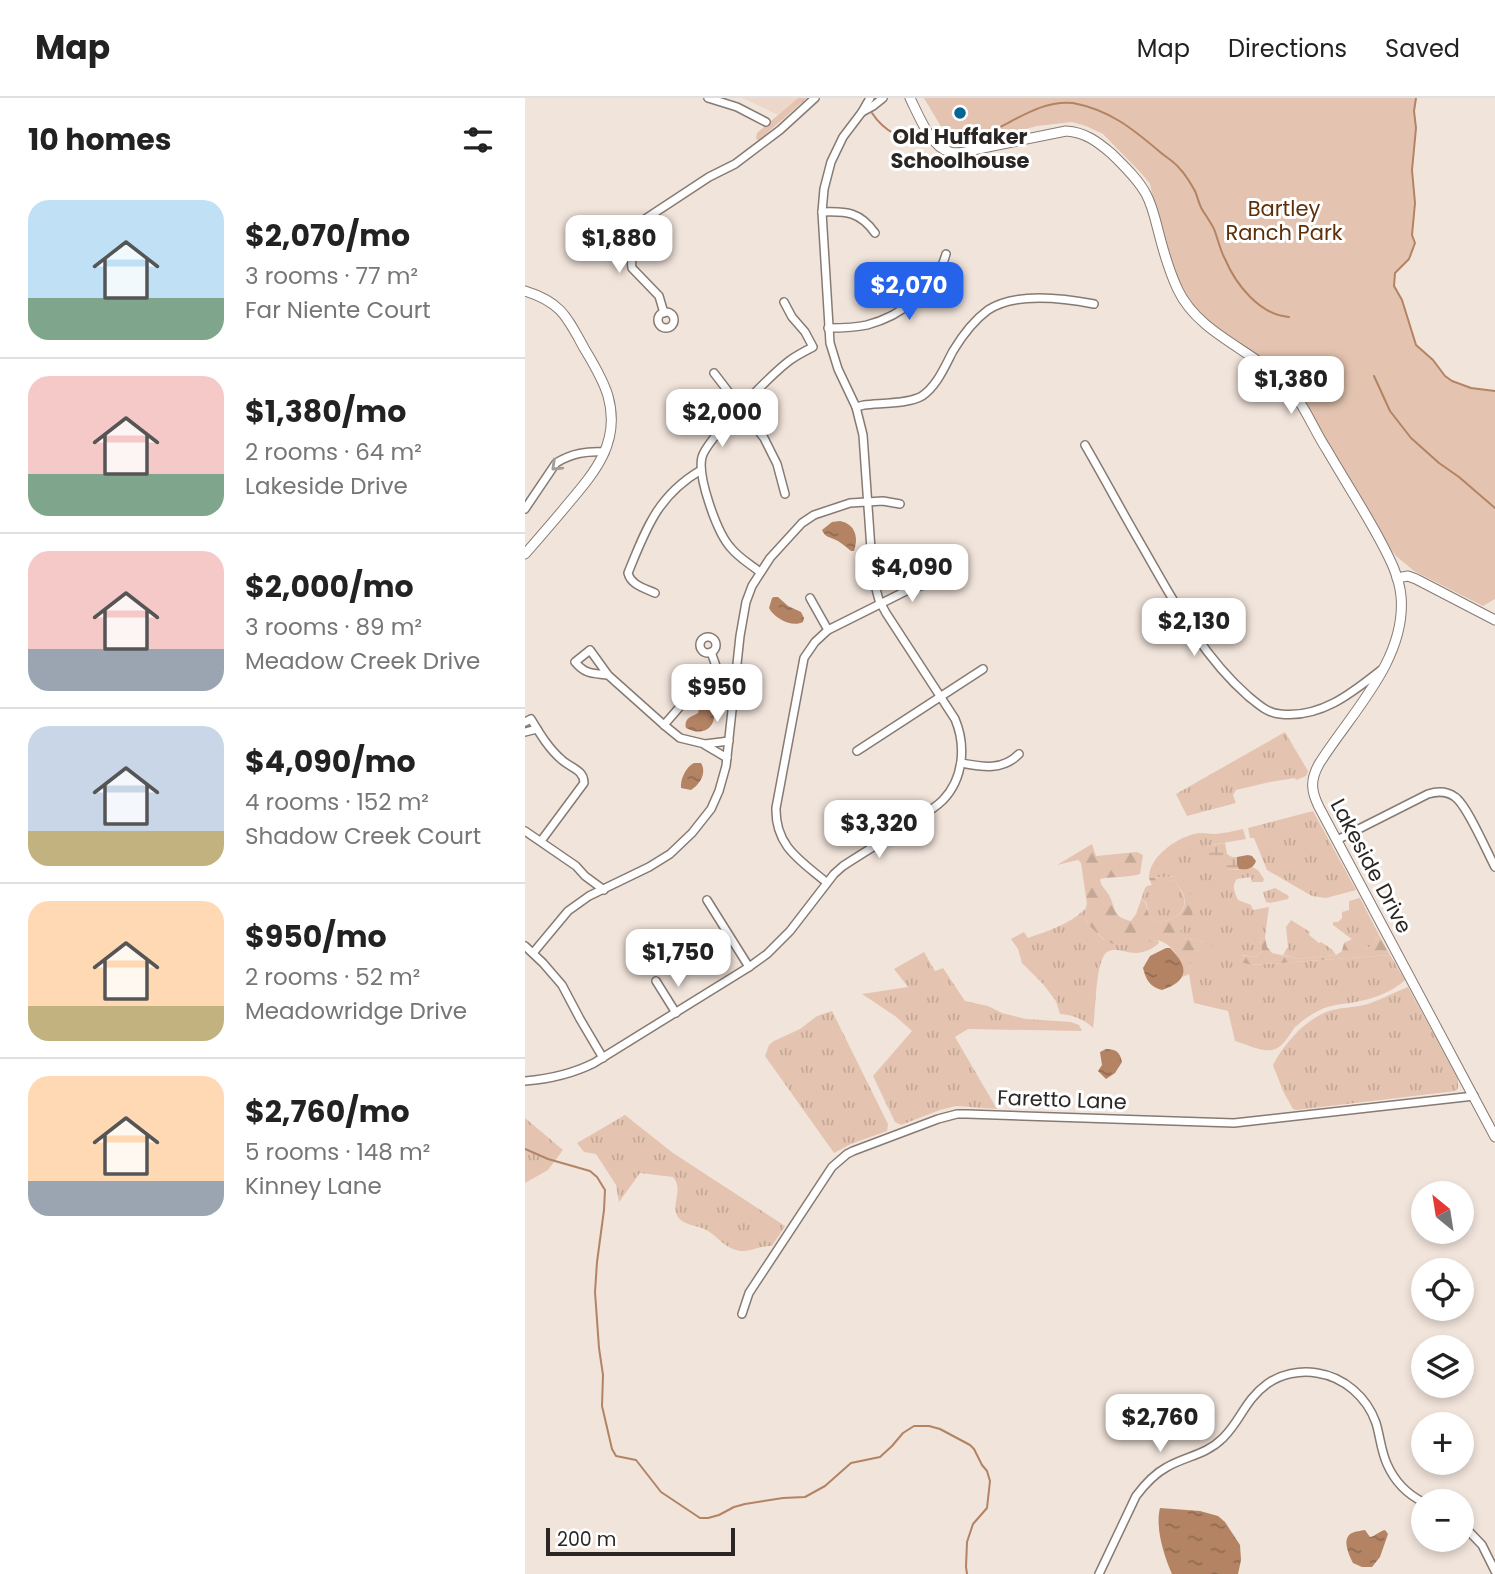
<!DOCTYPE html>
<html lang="en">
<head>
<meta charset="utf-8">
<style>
	body { margin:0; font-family:Poppins,sans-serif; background:#f2f2f2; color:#222; height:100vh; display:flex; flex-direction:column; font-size:26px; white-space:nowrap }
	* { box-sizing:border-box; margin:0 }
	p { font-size:23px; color:#767676 }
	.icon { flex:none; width:38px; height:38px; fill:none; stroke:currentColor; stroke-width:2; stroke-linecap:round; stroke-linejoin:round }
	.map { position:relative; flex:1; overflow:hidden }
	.details { display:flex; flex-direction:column; background:#fff; width:525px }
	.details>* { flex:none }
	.needle { width:46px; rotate:330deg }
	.fabs { position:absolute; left:886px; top:1083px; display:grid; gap:14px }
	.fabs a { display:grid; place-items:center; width:63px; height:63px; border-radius:50%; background:#fff; box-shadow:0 4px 10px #0003; font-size:35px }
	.scale { position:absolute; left:21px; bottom:18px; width:189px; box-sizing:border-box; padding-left:7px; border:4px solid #2b2623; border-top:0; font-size:19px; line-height:24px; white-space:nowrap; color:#2b2623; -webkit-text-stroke:5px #fff; paint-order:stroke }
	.price { position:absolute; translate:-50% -60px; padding:0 16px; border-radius:14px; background:#fff; color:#222; font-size:23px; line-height:46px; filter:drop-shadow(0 2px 4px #0008) }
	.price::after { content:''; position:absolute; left:50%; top:42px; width:21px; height:16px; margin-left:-10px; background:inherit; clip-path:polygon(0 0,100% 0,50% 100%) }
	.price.active { background:#2563eb; color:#fff }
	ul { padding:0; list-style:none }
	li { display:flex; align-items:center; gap:21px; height:175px; padding:0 28px }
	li+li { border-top:2px solid #e0e0e0 }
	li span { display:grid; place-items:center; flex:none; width:196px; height:140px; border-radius:21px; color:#555 }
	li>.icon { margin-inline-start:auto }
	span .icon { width:84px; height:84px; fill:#fffc; stroke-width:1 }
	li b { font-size:30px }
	h2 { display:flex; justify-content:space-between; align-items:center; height:84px; padding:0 28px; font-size:30px }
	header { display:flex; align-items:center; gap:42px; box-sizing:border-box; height:98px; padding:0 35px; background:#fff; border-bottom:2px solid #e0e0e0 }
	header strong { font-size:33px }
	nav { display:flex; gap:38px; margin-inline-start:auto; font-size:24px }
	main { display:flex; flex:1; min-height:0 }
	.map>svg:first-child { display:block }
</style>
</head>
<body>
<header>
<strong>Map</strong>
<nav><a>Map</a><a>Directions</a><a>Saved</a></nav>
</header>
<main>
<section class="details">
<h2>10 homes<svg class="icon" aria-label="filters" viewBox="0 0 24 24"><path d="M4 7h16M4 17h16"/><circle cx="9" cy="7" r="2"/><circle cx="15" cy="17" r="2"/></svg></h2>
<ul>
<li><span style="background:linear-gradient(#bfe0f5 70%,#7fa58c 0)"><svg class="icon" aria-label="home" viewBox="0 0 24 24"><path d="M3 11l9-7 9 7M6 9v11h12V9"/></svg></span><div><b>$2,070/mo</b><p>3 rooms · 77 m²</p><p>Far Niente Court</p></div></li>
<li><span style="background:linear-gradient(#f6c9c9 70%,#7fa58c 0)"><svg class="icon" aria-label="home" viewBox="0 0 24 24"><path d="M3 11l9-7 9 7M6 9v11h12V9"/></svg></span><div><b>$1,380/mo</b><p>2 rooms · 64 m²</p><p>Lakeside Drive</p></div></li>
<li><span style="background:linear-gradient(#f6c9c9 70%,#9aa5b1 0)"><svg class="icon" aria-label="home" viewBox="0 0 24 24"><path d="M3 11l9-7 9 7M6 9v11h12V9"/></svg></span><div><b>$2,000/mo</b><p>3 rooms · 89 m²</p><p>Meadow Creek Drive</p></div></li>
<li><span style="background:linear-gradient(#c9d6e8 75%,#c2b280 0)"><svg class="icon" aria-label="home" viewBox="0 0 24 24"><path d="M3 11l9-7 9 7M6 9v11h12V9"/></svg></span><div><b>$4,090/mo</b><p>4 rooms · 152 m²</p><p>Shadow Creek Court</p></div></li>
<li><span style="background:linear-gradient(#ffd9b3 75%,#c2b280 0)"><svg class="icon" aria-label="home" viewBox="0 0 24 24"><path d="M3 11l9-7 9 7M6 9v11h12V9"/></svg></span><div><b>$950/mo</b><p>2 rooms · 52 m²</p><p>Meadowridge Drive</p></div></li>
<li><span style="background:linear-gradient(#ffd9b3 75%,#9aa5b1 0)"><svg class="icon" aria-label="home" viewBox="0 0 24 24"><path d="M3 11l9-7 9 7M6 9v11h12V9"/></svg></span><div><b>$2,760/mo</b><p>5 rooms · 148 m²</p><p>Kinney Lane</p></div></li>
</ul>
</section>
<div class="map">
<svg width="970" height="1476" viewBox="0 0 970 1476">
	<defs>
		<pattern id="grass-tufts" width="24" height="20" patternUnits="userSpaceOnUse" patternTransform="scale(1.75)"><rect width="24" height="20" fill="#e4c4b0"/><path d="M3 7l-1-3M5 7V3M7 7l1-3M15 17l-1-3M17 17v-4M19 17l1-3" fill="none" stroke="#c4a897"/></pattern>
		<pattern id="forest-firs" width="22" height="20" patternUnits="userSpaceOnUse" patternTransform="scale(1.75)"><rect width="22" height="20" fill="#e4c4b0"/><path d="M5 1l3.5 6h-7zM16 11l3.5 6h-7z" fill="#c4a897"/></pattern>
		<pattern id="wetland-marsh" width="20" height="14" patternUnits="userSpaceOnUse" patternTransform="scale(1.75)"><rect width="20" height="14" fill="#e4c4b0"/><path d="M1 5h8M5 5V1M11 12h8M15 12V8" fill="none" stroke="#c4a897"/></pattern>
		<pattern id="water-ripples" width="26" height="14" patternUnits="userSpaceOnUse" patternTransform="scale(1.75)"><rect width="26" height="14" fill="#b38363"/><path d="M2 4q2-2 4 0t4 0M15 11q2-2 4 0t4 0" fill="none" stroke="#926b51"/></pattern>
	</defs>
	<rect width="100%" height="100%" fill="#f1e4db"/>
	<polygon fill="#ecd7ca" points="218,0 273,0 253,17"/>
	<g fill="url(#grass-tufts)">
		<polygon points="760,634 783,673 781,678 771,682 770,680 745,684 711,692 708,697 711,705 662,718 651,696"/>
		<polygon points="788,713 831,792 801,800 787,798 742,772 729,740 725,740 723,730"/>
		<path d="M718 731 721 741 680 748 702 772 719 771 727 769 733 772 739 781 738 784H727L726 779 712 781C706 788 710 795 713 802L726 807 728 812 744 809 740 839 735 841 737 853 731 859 716 857 728 867 865 857 880 882C868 893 851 900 835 903 820 907 807 905 793 913 785 917 777 923 770 929 764 937 758 950 747 952 736 954 721 946 710 943L703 913 669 905 664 876 666 868 661 859 670 852 689 856 679 844 659 840 655 833 659 823 668 820 653 778 624 780C624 759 650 741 669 736 677 734 683 736 691 736 700 735 709 733 718 731Z"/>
		<path d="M648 782C668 802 661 821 633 824L624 817 621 804 616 802 620 790 622 788Z"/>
		<polygon points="750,790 764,798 763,801 745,805 741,804 738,794"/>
		<polygon points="835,800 854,837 847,848 840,851 808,827 808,824 813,824 817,820 817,814 824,812 824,803"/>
		<path d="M560 811 561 823 578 841 606 846 633 842 634 845C622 855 613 857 598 853 593 852 587 851 582 854 570 862 571 915 568 930 559 921 548 917 535 916L531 903 518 886 497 865 493 851 486 841 499 834 503 840C523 833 545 826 560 811Z"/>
		<path d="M766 822 785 834 784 837 794 845 796 844C802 848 808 851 811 857L774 861 758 857 763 849 761 829Z"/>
		<polygon points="399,854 410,873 418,870 440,903 463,908 477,915 501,921 546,924 554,927 557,933 443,931 430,939 472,1011 431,1008 415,1012 376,1027 370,1024 348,978 387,933 370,918 337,896 383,889 369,871"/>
		<path d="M883 889 933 981V990L931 993 771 1012 768 1011 758 993 748 967C759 946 779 923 801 914 814 909 829 910 843 906 857 901 870 894 883 889Z"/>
		<polygon points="307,913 363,1026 362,1033 326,1046 309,1055 240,958 244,947 249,943 275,931 292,918"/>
		<path d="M100 1017 148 1055 260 1128 247 1148C236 1147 226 1154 215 1153 201 1151 194 1140 183 1133 173 1126 156 1129 151 1115 148 1102 158 1090 148 1079L115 1075 94 1104 91 1087 71 1056 59 1054 52 1045Z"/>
		<polygon points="0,1020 38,1052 23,1072 0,1085"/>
	</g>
	<g fill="url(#forest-firs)">
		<polygon points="273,0 282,0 234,42 231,41 232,35"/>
		<path d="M567 746 571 758 612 754 618 757 615 776C602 780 589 778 575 781 576 789 580 790 584 797 591 810 587 819 606 823L611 816 616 802 620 804 624 817 633 824C661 821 669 802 648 782L627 788 624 780 653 778 664 787 668 821 660 824 655 833 659 840 679 844 687 848 690 857 670 852 662 859 666 868 664 876 658 879C659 865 648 846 633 842 620 844 602 849 589 846 581 844 577 839 571 834 561 825 557 819 562 806L556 765 553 762 532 767Z"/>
		<polygon points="854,837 865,857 727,867 700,860 703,856 731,859 737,853 735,841 740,839 742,849 747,855 774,861 811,857 817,853 819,845 827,841 840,851 847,848"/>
	</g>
	<polygon fill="url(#wetland-marsh)" points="700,745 702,756 707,759 712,759 712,767 714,771 702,772 678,758 679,748"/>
	<path fill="#e4c4b0" d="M399 0H891L889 13 891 30 887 72 890 105 887 137 890 145 884 161 870 175 869 183 872 193 877 202 891 247C896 253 903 257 908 262 912 266 914 271 918 276 929 290 953 291 970 293V501L958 508 889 473 871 458 850 430 776 301 686 229 658 200 627 106 628 101 625 86 617 76 578 36 561 28 547 24 512 28 460 42 445 44 421 37Z"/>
	<g fill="url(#water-ripples)">
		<path d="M315 423C330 426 334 439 329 453H326C322 450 318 446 313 443 306 439 300 440 297 432L307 424Z"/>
		<path d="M249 499H253L263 508 276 514 279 520 278 524C267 530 249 520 244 510L247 500Z"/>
		<path d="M181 603 188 608C194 628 179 640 161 630 159 620 166 619 173 615L175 607Z"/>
		<path d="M169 665H176C182 675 175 686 166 692L156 690C155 681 161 669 169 665Z"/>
		<path d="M723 757 727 758 731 763C728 771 722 772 714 771L712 767V759Z"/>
		<path d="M641 850H645C665 870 663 883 637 892 625 889 621 882 618 870L625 858Z"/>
		<path d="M581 951C591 951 595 954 597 964L590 975 581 981 573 973 577 967 575 954Z"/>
		<path d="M635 1410 675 1413 693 1418 700 1424 715 1447 716 1462 713 1476H647C639 1458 630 1430 635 1410Z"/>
		<path d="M840 1432 845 1439C851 1438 854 1433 860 1432L863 1436 855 1459 847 1469H837L828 1465C824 1457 816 1440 827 1435 831 1433 836 1433 840 1432Z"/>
	</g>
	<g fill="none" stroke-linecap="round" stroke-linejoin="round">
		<g stroke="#b38363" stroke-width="2">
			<polyline points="891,0 889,13 891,30 887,72 890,105 887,137 890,145 884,161 870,175 869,188 877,202 891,247 908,262 920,278 927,283 946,290 970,293"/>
			<path d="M347 15C360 35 379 43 402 45"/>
			<path d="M419 45C466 48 503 0 548 5 585 12 608 31 635 54 642 60 650 64 655 71 661 77 666 86 670 93 673 100 674 107 678 113 682 119 686 125 689 131 693 141 695 152 700 161 711 187 735 217 764 219"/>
			<polyline points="849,278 865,313 886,340 914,365 934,379 970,410"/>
			<polyline points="0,1051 23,1061 65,1073 72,1079 80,1092 79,1112 72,1164 70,1194 74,1250 78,1277 77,1308 87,1351 91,1358 111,1362 136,1394 175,1420 183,1420 194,1417 209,1409 220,1406 258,1400 280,1399 300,1388 326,1365 355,1359 367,1348 378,1335 389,1328 404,1328 415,1331 445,1347 449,1351 457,1367 462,1373 465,1383 462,1410 448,1426 442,1444 441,1469 442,1476"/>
		</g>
		<g stroke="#867a72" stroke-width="10">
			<g id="minor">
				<polyline points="183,0 212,9 241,24"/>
				<polyline points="337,14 348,8 358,0"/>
				<path d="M297 114C322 113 335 114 350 135"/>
				<path d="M115 124C116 140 104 155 107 170L134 198 139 215"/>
				<polyline points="93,151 96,142 105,131 184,79 210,66 255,32 290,0"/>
				<circle cx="141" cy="222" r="8"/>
				<path d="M303 230C316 230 329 230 342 227 376 218 411 192 421 156"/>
				<polyline points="189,275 239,340 252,366 260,396"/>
				<path d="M331 309 339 307C354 305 384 306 397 298 412 288 420 268 428 253 437 238 448 223 463 212 490 194 538 200 569 206"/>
				<path d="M560 347C578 378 595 410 613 441 645 496 674 555 723 598 733 606 742 615 755 616 795 621 827 595 856 572"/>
				<path d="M0 411 31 365C47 355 62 353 80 354"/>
				<path d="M235 474C225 466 214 460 206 450 192 435 172 378 177 359 182 341 247 276 264 263 272 257 280 253 288 249L280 234 267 219 259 204"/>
				<path d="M130 495C119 490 106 487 103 475 121 431 132 398 176 372"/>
				<polyline points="285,500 303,532"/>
				<circle cx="183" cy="547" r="8"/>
				<path d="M83 577C68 575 61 577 50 564L65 552 83 577 139 627 155 640 180 646 204 643"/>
				<path d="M0 624 6 621C15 636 24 651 37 662 46 670 59 672 59 685L16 743"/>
				<polyline points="139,627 159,604 184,585 187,580 191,568 186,554"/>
				<polyline points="0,634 12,631"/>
				<polyline points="180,647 202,660"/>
				<polyline points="332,653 458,571"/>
				<path d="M436 665C458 669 477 673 494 656"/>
				<polyline points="0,733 51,768 60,778 79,792"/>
				<path d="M812 742 903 696C913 693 922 693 930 699 942 707 962 754 970 769"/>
				<path d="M301 784C275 762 250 748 251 710L279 560 290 544 303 532 385 491 406 485 415 486"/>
				<polyline points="182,802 224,869"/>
				<polyline points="0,848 18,865 37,887 55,921 78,960"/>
				<polyline points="8,855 43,813 64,798 124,769 145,756 167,735 186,711 194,693 201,668 215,538 221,504 227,488 245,460 277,425 289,417 325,405 358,403 375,406"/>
				<polyline points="131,883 151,915"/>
				<path d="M0 983C25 981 47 976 69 965L224 869 242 856 265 833 309 776 318 768C338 755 358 743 378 730 391 721 407 713 418 702 439 680 441 647 430 621L361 515 354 502 348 480 338 337 331 309 313 271 305 245 297 114 299 91 306 64 318 39 337 14 345 0"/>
				<polyline points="217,1216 224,1195 307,1069 322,1056 328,1053 413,1021 432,1016 442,1016 709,1025 949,998"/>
				<polyline points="936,1425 957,1447 970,1473"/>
				<path d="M574 1476 611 1398C620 1386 629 1376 642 1369 661 1358 681 1357 698 1340 716 1322 720 1302 742 1286 756 1276 775 1272 792 1275 819 1279 842 1299 851 1325 855 1338 856 1353 862 1366 869 1382 882 1396 898 1404"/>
			</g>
		</g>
		<g stroke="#867a72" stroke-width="11">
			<g id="tertiary">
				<path d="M385 0C393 16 406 50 425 54 433 56 441 54 448 52L541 33C560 34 573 44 587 56 599 68 613 81 621 96 627 107 630 120 633 132 638 152 644 173 653 192 673 234 724 251 756 281 777 300 787 329 802 352 820 383 839 412 856 444 865 461 874 478 876 498 882 562 825 616 794 666 785 682 786 693 794 709L970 1039"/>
				<path d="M0 193C36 204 42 219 59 250 68 265 78 281 83 298 96 344 70 374 42 407 28 424 14 440 0 456"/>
				<polyline points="872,480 883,478 891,481 970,522"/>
			</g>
		</g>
		<use href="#minor" stroke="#fff" stroke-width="7"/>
		<use href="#tertiary" stroke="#fff" stroke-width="9"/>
	</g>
	<defs><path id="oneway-chevron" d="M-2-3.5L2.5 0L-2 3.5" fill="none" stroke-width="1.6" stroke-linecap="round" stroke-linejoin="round" transform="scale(1.75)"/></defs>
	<use stroke="#a09d9c" href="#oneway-chevron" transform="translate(31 368) rotate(137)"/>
	<circle fill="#036695" stroke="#fff" stroke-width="2.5" cx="435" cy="15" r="7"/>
	<g text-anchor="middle" stroke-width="6" stroke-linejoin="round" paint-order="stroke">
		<g font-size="21" font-weight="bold" fill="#2b2623" stroke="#fff">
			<text x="435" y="46">Old Huffaker<tspan x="435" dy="24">Schoolhouse</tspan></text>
		</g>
		<g font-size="21" fill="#5f3008" stroke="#fff">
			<text x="759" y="118">Bartley<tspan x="759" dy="24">Ranch Park</tspan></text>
		</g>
		<g font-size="21" fill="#2b2623" stroke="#fff">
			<text transform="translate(846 768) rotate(62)" y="7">Lakeside Drive</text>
			<text transform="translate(537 1002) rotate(2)" y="7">Faretto Lane</text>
		</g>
	</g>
</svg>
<div class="fabs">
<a><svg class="needle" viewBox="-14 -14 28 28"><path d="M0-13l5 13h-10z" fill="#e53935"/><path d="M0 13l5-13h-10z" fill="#767676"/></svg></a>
<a><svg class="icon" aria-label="locate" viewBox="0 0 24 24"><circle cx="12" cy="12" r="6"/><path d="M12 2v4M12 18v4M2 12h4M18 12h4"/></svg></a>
<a><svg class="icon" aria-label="layers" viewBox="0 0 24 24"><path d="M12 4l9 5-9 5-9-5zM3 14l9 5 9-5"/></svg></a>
<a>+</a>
<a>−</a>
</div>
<div class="scale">200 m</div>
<b class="price" style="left:94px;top:177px">$1,880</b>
<b class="price active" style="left:384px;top:224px">$2,070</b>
<b class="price" style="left:766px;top:318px">$1,380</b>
<b class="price" style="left:197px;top:351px">$2,000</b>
<b class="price" style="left:387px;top:506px">$4,090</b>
<b class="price" style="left:669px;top:560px">$2,130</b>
<b class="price" style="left:192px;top:626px">$950</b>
<b class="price" style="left:354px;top:762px">$3,320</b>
<b class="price" style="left:153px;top:891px">$1,750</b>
<b class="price" style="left:635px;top:1356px">$2,760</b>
</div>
</main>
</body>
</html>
